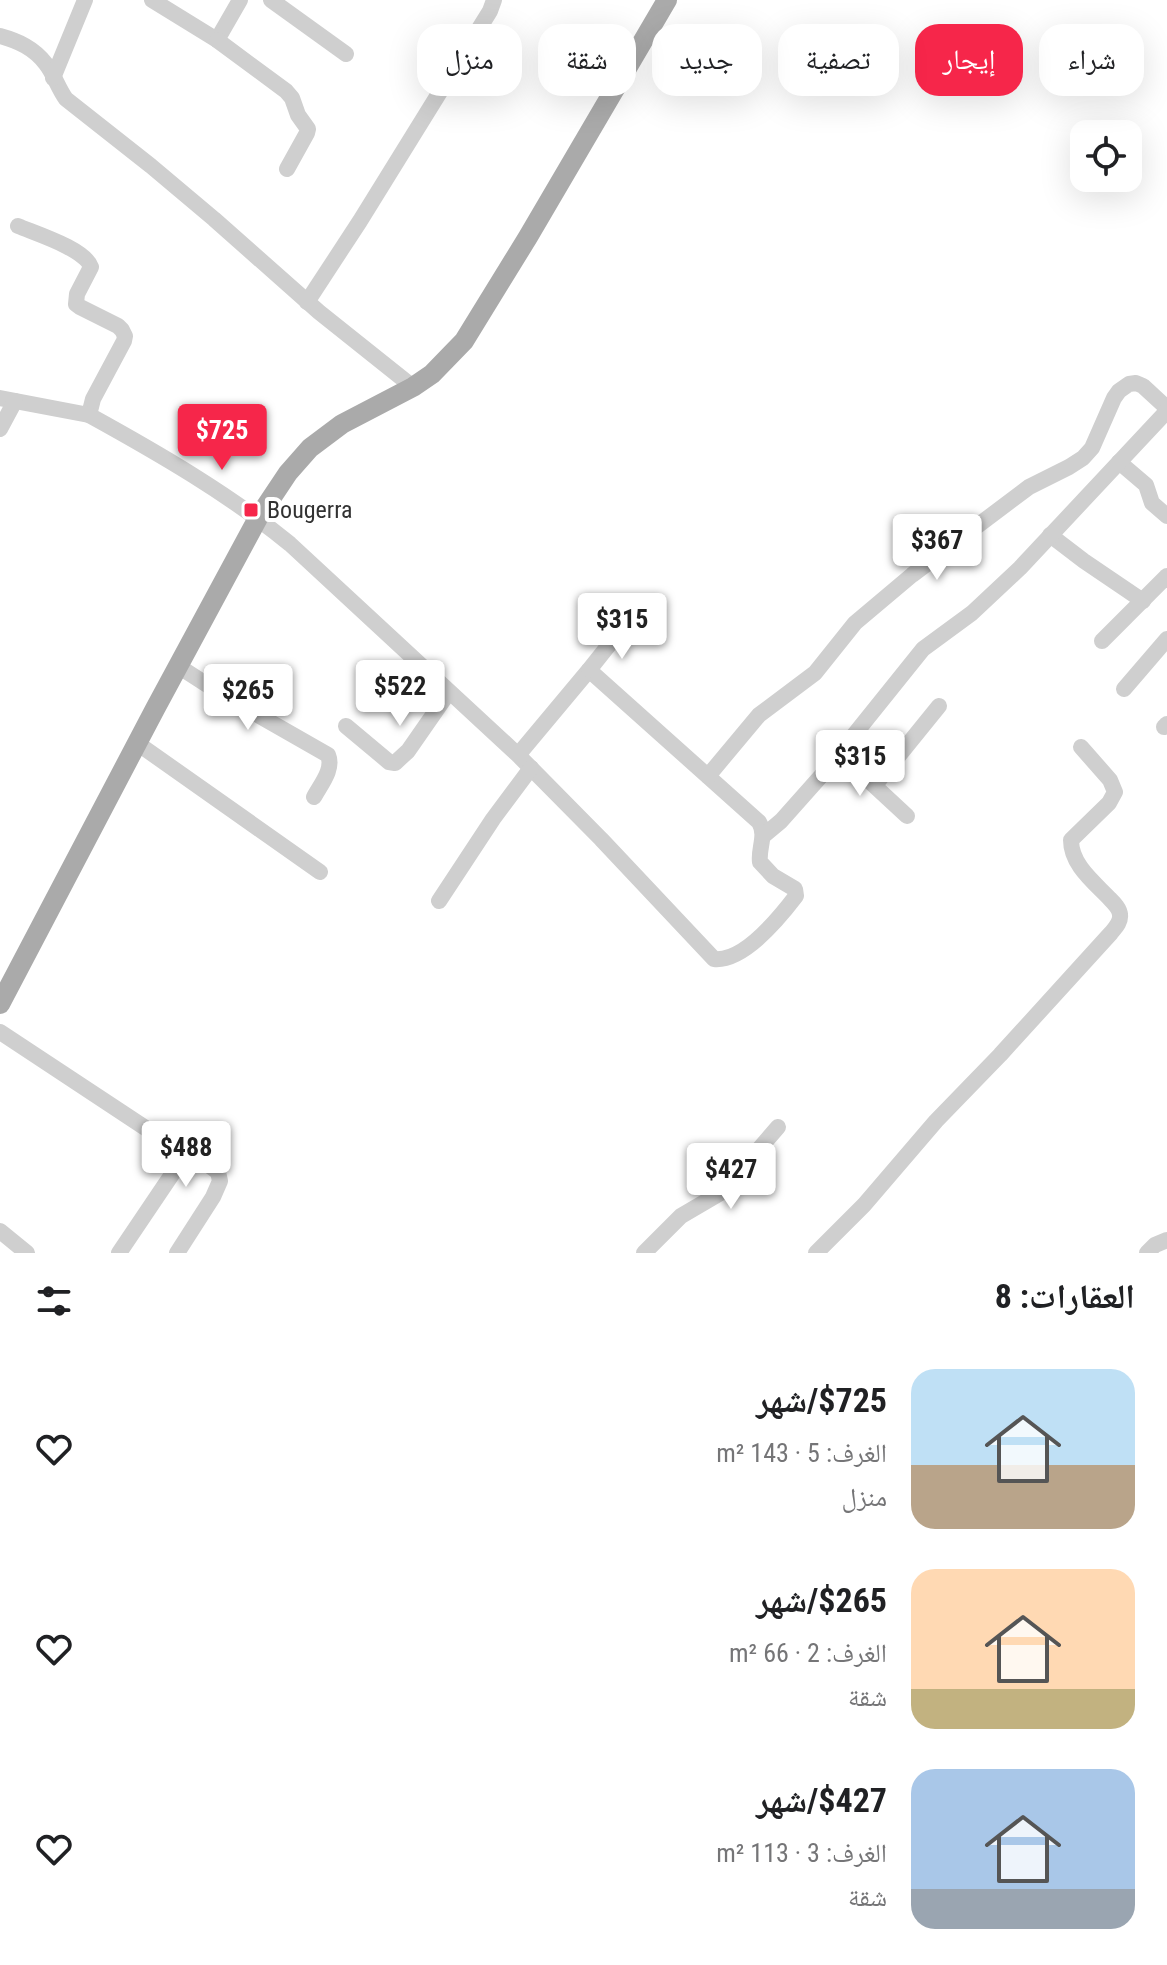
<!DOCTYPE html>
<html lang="ar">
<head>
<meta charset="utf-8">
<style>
	body { margin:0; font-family:"Roboto Condensed","Noto Naskh Arabic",sans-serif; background:#f6f6f6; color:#202124; direction:rtl; height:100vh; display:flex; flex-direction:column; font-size:30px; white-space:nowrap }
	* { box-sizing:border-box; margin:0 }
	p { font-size:26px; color:#757577 }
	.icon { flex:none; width:44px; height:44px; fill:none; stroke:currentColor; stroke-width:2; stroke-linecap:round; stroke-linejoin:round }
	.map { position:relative; height:1253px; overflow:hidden; direction:ltr }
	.side { display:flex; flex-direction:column; background:#fff; flex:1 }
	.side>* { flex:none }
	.banner { position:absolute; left:24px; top:24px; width:1120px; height:72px; direction:rtl; display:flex; gap:16px }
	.buttons { position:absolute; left:1070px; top:120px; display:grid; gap:16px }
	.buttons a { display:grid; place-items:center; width:72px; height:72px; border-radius:16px; background:#fff; box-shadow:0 8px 32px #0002; font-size:40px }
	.price { position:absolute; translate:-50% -68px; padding:0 18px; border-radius:8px; background:#fff; color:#222; font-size:26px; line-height:52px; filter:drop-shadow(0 2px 4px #0008) }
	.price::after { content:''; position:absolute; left:50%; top:48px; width:24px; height:18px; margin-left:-12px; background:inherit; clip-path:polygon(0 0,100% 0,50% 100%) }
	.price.current { background:#f6264a; color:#fff }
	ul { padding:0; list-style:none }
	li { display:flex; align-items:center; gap:24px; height:200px; padding:0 32px }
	li span { display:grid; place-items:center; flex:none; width:224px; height:160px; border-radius:24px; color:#555 }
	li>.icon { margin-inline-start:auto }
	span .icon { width:96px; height:96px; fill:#fffc; stroke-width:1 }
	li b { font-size:34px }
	h2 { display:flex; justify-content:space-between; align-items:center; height:96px; padding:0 32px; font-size:34px }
	.tag { padding:0 28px; border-radius:24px; background:#fff; box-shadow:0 8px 32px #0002; font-size:28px; line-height:72px }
	.tag.current { background:#f6264a; color:#fff }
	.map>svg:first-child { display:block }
</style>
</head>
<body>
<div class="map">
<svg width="1167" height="1253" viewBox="0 0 1167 1253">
	<rect width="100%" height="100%" fill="#fff"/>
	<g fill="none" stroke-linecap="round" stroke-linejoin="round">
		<g stroke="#cfcfcf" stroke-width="16">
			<polyline points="152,0 217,40 240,0"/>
			<polyline points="271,0 346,54"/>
			<path d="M0 36C18 41 34 48 46 64 54 74 58 88 66 99L151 166 214 219 319 312 413 387"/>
			<polyline points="217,40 286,91 292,98 298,115 308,129 307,133 287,169"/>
			<polyline points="53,78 85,0"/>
			<path d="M18 226C37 234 85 249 91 267L77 294 76 304 80 307 118 326 122 330 125 336 124 341 93 399 89 415C158 453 229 494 290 544L518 755 601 839 714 959C744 962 780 917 796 896L795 889 773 876 760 862C758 848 767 836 759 822L589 670 518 755"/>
			<polyline points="307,302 360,221 490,11 494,0"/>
			<polyline points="0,398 89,415"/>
			<polyline points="0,429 15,401"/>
			<polyline points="1119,462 1146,485 1152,503 1167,516"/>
			<polyline points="1050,535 1084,561 1143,601"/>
			<polyline points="1102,641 1167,576"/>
			<path d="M178 666 223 695 328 755C334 769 321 784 314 797"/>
			<polyline points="589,670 624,626"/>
			<polyline points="1124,689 1167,639"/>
			<polyline points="346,726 389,762 395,763 408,751 449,692"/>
			<polyline points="1164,727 1167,724"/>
			<polyline points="137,743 320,872"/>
			<polyline points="839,753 907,816"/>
			<polyline points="708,776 759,715 815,673 855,623 912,575 1029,487 1069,467 1083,458 1092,448 1114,398 1119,391 1129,384 1136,383 1143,386 1167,408"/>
			<polyline points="875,785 939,706"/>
			<polyline points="763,836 781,821 821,776 923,649 972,613 1020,568 1167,411"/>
			<polyline points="439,901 493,819 531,768"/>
			<polyline points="0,1032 150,1131"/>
			<polyline points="0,1231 27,1253"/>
			<polyline points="119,1253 181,1161 186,1156 195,1155 218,1172 220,1181 213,1197 177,1253"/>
			<polyline points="644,1253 681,1216 722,1192 778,1127"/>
			<path d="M816 1253 864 1205 936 1121 1000 1055 1111 933C1115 928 1121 922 1120 915 1120 909 1114 903 1110 899 1094 882 1071 865 1071 840L1109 803 1115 792 1110 780 1081 747"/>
			<polyline points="1147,1253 1155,1245 1167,1240"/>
		</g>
		<polyline stroke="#aaa" stroke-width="20" points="0,1004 155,709 258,518 288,473 310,448 342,424 413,387 432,374 464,341 528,237 667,0"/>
	</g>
	<rect fill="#f6264a" stroke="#fff" stroke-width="3" x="243" y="502" width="16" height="16" rx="4"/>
	<g text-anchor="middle" stroke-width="8" stroke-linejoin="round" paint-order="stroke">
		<g font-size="24" fill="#323232" stroke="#fff" text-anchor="start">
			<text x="267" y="518">Bougerra</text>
		</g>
	</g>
</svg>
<div class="buttons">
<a><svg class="icon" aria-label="locate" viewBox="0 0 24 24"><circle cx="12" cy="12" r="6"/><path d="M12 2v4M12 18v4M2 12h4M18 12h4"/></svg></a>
</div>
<b class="price current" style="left:222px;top:472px">$725</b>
<b class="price" style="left:937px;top:582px">$367</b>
<b class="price" style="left:622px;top:661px">$315</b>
<b class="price" style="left:400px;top:728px">$522</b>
<b class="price" style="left:248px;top:732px">$265</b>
<b class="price" style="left:860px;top:798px">$315</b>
<b class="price" style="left:186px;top:1189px">$488</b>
<b class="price" style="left:731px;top:1211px">$427</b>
<div class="banner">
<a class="tag">شراء</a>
<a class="tag current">إيجار</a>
<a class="tag">تصفية</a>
<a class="tag">جديد</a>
<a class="tag">شقة</a>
<a class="tag">منزل</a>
</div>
</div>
<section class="side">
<h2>العقارات: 8<svg class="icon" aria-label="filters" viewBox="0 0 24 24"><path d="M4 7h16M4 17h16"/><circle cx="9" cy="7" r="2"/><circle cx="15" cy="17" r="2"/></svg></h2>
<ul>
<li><span style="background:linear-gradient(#bfe0f5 60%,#b9a48a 0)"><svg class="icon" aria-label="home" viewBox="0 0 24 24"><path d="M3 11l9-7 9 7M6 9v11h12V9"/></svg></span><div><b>$725/شهر</b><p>الغرف: 5 · 143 m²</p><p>منزل</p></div><svg class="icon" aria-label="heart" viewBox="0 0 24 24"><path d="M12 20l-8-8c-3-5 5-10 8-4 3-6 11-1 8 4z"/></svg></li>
<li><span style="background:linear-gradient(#ffd9b3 75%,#c2b280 0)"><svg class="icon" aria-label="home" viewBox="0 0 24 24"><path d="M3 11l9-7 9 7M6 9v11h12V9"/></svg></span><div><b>$265/شهر</b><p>الغرف: 2 · 66 m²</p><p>شقة</p></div><svg class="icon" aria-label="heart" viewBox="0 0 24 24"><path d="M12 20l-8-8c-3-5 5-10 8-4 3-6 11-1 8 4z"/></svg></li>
<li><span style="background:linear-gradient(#a9c7e8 75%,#9aa5b1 0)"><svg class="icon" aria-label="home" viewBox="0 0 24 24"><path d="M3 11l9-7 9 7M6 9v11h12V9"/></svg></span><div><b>$427/شهر</b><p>الغرف: 3 · 113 m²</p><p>شقة</p></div><svg class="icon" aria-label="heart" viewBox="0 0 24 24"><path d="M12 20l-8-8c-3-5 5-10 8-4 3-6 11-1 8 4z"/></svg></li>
</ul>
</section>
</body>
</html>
